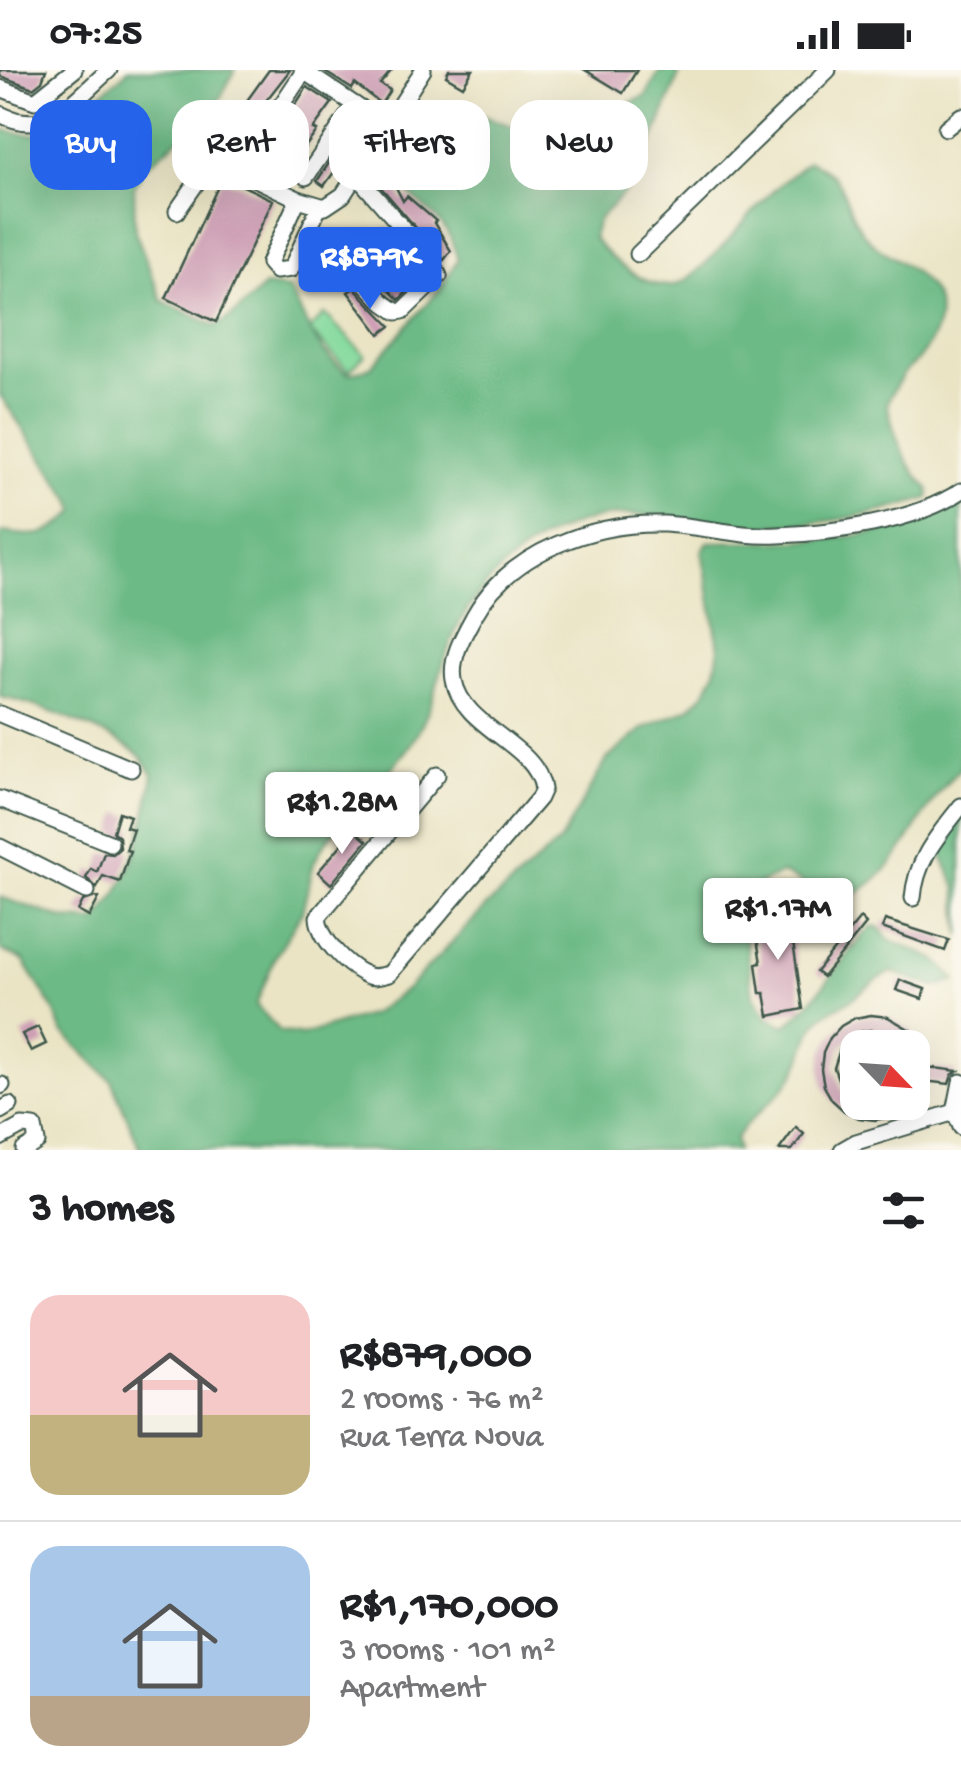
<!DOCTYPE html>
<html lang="en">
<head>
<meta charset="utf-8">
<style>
	body { margin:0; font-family:"Gochi Hand",sans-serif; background:#f2f2f2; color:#202124; height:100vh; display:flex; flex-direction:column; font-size:38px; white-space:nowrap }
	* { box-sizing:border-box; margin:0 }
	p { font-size:32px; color:#757577 }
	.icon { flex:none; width:55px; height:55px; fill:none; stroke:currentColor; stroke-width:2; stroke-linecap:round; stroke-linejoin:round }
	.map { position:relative; height:1080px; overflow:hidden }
	.sheet { display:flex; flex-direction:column; background:#fff; flex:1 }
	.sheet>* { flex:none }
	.hud { position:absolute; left:30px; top:30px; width:902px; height:90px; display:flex; gap:20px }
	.needle { width:65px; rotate:115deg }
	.tools { position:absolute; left:840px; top:960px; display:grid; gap:20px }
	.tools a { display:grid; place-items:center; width:90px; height:90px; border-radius:20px; background:#fff; box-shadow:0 10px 40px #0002; font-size:50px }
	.price { position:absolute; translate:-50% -85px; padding:0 22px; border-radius:10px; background:#fff; color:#222; font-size:32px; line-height:65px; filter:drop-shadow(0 2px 5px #0008) }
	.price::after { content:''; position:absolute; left:50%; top:60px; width:30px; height:22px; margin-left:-15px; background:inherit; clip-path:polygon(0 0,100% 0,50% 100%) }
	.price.active { background:#2563eb; color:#fff }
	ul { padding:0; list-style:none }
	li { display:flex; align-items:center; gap:30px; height:250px; padding:0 30px }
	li+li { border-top:2px solid #e0e0e0 }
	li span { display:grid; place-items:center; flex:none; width:280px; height:200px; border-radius:30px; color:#555 }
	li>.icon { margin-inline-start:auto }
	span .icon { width:120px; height:120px; fill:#fffc; stroke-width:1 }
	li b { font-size:42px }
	h2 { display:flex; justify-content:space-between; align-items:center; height:120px; padding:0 30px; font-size:42px }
	.chip { padding:0 35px; border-radius:30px; background:#fff; box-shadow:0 10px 40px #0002; font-size:35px; line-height:90px }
	.chip.active { background:#2563eb; color:#fff }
	.status { display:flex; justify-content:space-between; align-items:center; height:70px; padding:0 50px; background:#fff; direction:ltr }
	.status svg { height:28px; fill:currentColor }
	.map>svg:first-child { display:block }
</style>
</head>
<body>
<div class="status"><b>07:25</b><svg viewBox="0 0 49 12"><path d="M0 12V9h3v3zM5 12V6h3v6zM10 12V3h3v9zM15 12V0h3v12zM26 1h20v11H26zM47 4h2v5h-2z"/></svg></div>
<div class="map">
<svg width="961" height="1080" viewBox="0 0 961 1080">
	<rect width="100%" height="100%" fill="#fbf7ec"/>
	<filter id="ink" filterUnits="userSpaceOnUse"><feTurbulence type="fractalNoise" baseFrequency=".01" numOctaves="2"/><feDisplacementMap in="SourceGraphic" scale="20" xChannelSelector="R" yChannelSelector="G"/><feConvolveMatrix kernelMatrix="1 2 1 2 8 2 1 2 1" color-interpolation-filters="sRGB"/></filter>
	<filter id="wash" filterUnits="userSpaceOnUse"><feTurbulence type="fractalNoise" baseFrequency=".0048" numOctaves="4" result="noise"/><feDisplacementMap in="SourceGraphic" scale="40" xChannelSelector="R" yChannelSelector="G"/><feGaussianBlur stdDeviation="2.25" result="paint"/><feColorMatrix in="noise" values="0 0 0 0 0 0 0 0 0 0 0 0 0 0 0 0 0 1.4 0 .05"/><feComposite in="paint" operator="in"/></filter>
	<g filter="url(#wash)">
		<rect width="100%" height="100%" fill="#eae4c5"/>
		<polygon fill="#85da9e" stroke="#528c69" stroke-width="2.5" points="325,244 365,285 349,301 309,260"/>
		<g fill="#6cba85" stroke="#467c5c" stroke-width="2.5">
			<path d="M128 0H235L215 38 144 98 134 118 135 161 162 231 216 256C236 246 248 230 265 216L289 219C308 255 314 279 349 304L371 297 440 219 458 189C455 182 453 172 449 165 432 136 404 129 391 95 435 0 490 57 563 72L605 44 646 26 660 0H681L638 108 598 150 593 168C610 189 649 224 678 214 700 206 744 151 762 132 776 117 792 104 809 91 854 112 839 131 863 163 876 180 898 188 913 201 947 228 945 255 919 288 914 295 907 298 903 305 897 313 892 323 887 332 894 367 904 394 929 419V428C867 448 799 458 734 456 696 454 659 443 621 445 546 449 474 508 449 577 438 607 432 641 414 669 388 709 348 739 321 779L314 793 302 842 275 887 256 935 280 961 302 965 372 944 408 918 487 836 560 771 607 689 644 658 688 639 705 623 715 602 719 578 702 481 708 472C790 470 888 477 961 429V698C905 752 911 805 826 838L809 833 800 811 782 803 750 819 742 844 753 925 767 947 785 956C821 928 840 888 872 856L879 857 888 869 935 889 956 910 935 917 892 902C876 908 867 918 853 928 841 937 824 941 815 955 804 973 805 991 789 1012 773 1033 750 1046 735 1069L737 1080H141L111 1010 62 961 54 940 23 890 0 880V827L65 849 95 851C133 812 145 758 153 704 149 698 144 690 139 685 114 664 32 632 0 627V467L2 462C38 467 49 468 76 441L72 431 0 325V59C10 61 23 65 33 64 63 61 105 20 128 0Z"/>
			<polygon points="961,732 961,867 956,816 936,774"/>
		</g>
		<g id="blocks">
			<g fill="#ce9fb5" fill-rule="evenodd">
				<polygon points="0,0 46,0 42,11 33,18 0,6"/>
				<polygon points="269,0 290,0 250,51 255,55 244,71 243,78 208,60 214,53 238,43"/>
				<polygon points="322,0 392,0 380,14 390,20 381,34 355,14 352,19"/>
				<polygon points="449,0 473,0 463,16 446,6"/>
				<polygon points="585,0 637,0 623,23"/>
				<polygon points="307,17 332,33 313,59 317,61 293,93 282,75 272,88 264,82"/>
				<polygon points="358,50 367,56 324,116 317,111"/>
				<polygon points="383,92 403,131 407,126 436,151 434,153 451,181 444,190 372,107"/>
				<polygon points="221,110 239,114 273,130 216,252 166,228"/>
				<polygon points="388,158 425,204 399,230 354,185"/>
				<polygon points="346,169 352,176 326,217 314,209 332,182"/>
				<polygon points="354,218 391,256 380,264 348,222"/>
				<polygon points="119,742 130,746 126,757 133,759 126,780 130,781 120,812 103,806 97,818 86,808 91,799 97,802 104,783 113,784 120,778 119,767 113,762"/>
				<polygon points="354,760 367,771 331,814 318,802"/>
				<polygon points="96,827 99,828 89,847 78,841 83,831"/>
				<polygon points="788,839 803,939 769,946 765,923 760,923 756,894 761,893 753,845"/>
				<polygon points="860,848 866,854 823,907 816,902"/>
				<polygon points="885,850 949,870 945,881 882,858"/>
				<polygon points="900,910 925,919 922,929 896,920"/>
				<path d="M871 945 888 947 912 961 923 979 926 997 958 1001 952 1005 949 1014 924 1011 912 1036 891 1047 875 1050 859 1048 844 1041 832 1030 824 1016 821 999 823 983 830 968 841 956 855 948ZM870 960 892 967 902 978H912V1032H858L842 1020 834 998 841 976 859 962Z"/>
				<polygon points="38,957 46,974 31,981 22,964"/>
				<polygon points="796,1057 804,1064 792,1080 779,1080"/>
			</g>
		</g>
	</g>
	<g filter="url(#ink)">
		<use href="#blocks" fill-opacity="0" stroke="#3d564a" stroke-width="2.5"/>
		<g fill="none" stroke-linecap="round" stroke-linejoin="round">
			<g stroke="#3d564a" stroke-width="19">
				<g id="minor">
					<polyline points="302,0 387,56"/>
					<polyline points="0,18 35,31 74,0"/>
					<path d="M0 44C49 69 74 30 109 0"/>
					<polyline points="946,58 961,46"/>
					<polyline points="254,76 304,1"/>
					<polyline points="356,105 431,190 439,206 403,241 397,242 384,233 359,207"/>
					<polyline points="306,107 355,35"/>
					<polyline points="298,129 269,193 276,201 291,199 319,137"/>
					<polyline points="177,141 202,105 215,97 243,103 298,129 325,137 343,125 423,0"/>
					<polyline points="638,184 828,0"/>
					<polyline points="0,644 131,699"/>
					<path d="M437 705 318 847C319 868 345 894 364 904 372 909 381 906 389 904L539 728 543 719C537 674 462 658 454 610 450 588 464 564 474 546 510 481 594 452 664 454 702 456 739 467 778 465 833 463 915 452 961 421"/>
					<polyline points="0,729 110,773"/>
					<polyline points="0,777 87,821"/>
					<path d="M913 828C916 789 938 766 961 736"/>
					<polyline points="961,1012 955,1042 961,1057"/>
					<polyline points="0,1016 2,1015"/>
					<polyline points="0,1041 10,1035"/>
					<polyline points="0,1068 22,1056 34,1057 37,1072 24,1080"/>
					<polyline points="842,1080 856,1072 955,1042"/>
				</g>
			</g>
			<use href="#minor" stroke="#fff" stroke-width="15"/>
		</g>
	</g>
</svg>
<div class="tools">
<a><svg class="needle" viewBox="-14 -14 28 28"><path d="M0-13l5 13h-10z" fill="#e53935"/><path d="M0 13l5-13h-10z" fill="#757577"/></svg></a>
</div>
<b class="price active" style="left:370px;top:242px">R$879K</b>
<b class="price" style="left:342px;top:787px">R$1.28M</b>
<b class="price" style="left:778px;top:893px">R$1.17M</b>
<div class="hud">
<a class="chip active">Buy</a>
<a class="chip">Rent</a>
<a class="chip">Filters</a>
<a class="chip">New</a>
</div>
</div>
<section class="sheet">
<h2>3 homes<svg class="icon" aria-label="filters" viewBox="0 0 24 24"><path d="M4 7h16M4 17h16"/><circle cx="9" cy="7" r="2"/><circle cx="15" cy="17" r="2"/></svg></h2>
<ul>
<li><span style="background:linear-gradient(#f6c9c9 60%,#c2b280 0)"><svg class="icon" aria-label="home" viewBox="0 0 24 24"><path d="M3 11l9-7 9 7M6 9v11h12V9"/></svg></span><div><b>R$879,000</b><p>2 rooms · 76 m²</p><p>Rua Terra Nova</p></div></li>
<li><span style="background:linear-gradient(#a9c7e8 75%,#b9a48a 0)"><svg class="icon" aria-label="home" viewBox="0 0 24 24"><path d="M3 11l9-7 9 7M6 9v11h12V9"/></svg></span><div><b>R$1,170,000</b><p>3 rooms · 101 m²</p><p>Apartment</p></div></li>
</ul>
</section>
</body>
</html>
